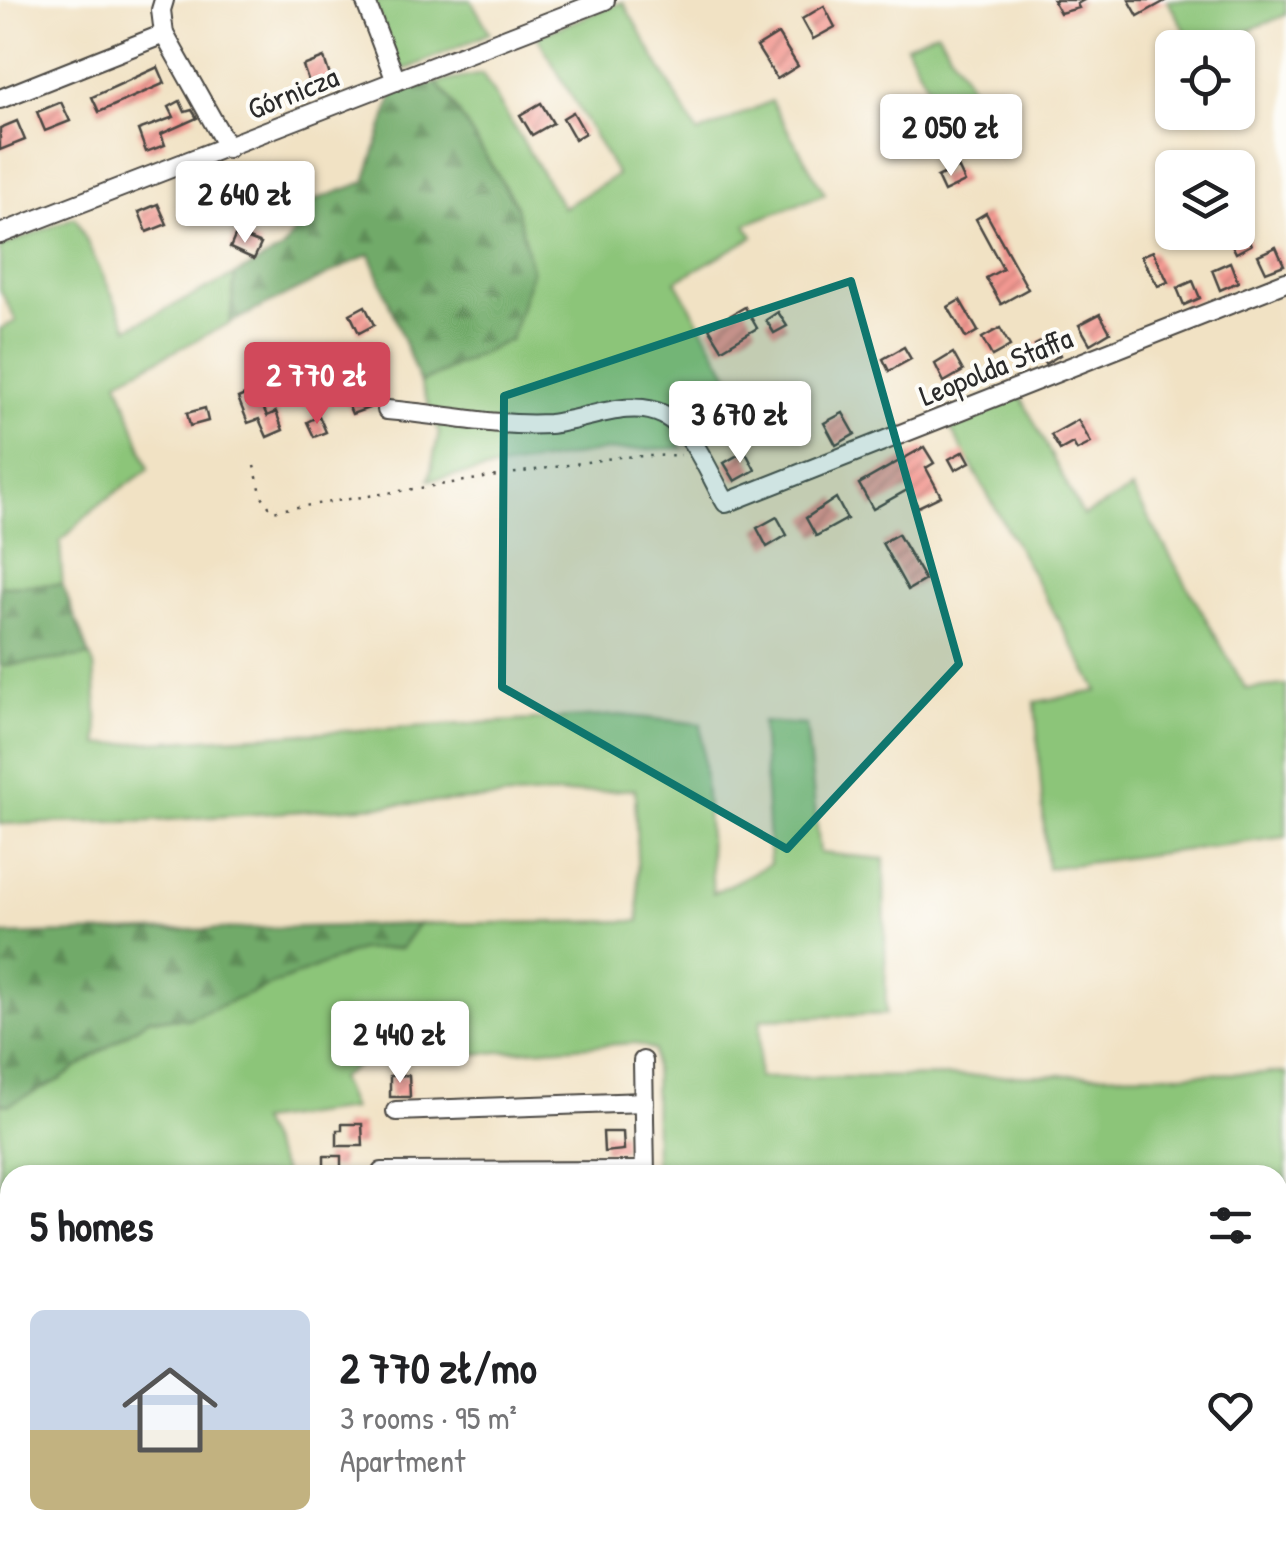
<!DOCTYPE html>
<html lang="en">
<head>
<meta charset="utf-8">
<style>
	body { margin:0; font-family:"Patrick Hand",sans-serif; background:#f2f2f2; color:#202124; height:100vh; display:flex; flex-direction:column; font-size:38px; white-space:nowrap }
	* { box-sizing:border-box; margin:0 }
	p { font-size:32px; color:#757577 }
	.icon { flex:none; width:55px; height:55px; fill:none; stroke:currentColor; stroke-width:2; stroke-linecap:round; stroke-linejoin:round }
	.map { position:relative; flex:1; overflow:hidden }
	.side { position:absolute; left:0px; top:1165px; width:1288px; height:392px; display:flex; flex-direction:column; background:#fff; border-radius:30px 30px 0 0; box-shadow:0 2px 8px #0004 }
	.side>* { flex:none }
	.fabs { position:absolute; left:1155px; top:30px; display:grid; gap:20px }
	.fabs a { display:grid; place-items:center; width:100px; height:100px; border-radius:15px; background:#fff; box-shadow:0 2px 8px #0004; font-size:50px }
	.price { position:absolute; translate:-50% -85px; padding:0 22px; border-radius:10px; background:#fff; color:#222; font-size:32px; line-height:65px; filter:drop-shadow(0 2px 5px #0008) }
	.price::after { content:''; position:absolute; left:50%; top:60px; width:30px; height:22px; margin-left:-15px; background:inherit; clip-path:polygon(0 0,100% 0,50% 100%) }
	.price.on { background:#d1495b; color:#fff }
	ul { padding:0; list-style:none }
	li { display:flex; align-items:center; gap:30px; height:250px; padding:0 30px }
	li span { display:grid; place-items:center; flex:none; width:280px; height:200px; border-radius:15px; color:#555 }
	li>.icon { margin-inline-start:auto }
	span .icon { width:120px; height:120px; fill:#fffc; stroke-width:1 }
	li b { font-size:42px }
	h2 { display:flex; justify-content:space-between; align-items:center; height:120px; padding:0 30px; font-size:42px }
	.map>svg:first-child { display:block }
</style>
</head>
<body>
<div class="map">
<svg width="1286" height="1556" viewBox="0 0 1286 1556">
	<defs>
		<pattern id="forest-firs" width="22" height="20" patternUnits="userSpaceOnUse" patternTransform="scale(2.5)"><rect width="22" height="20" fill="#71aa69"/><path d="M5 1l3.5 6h-7zM16 11l3.5 6h-7z" fill="#5d8b57"/></pattern>
		<pattern id="building-hatch" width="6" height="6" patternUnits="userSpaceOnUse" patternTransform="scale(2.5)"><rect width="6" height="6" fill="#f39992"/><path d="M-1 1l2-2M0 6l6-6M5 7l2-2" fill="none" stroke="#c57d77"/></pattern>
	</defs>
	<rect width="100%" height="100%" fill="#fdfcf7"/>
	<filter id="ink" filterUnits="userSpaceOnUse"><feTurbulence type="fractalNoise" baseFrequency=".01" numOctaves="2"/><feDisplacementMap in="SourceGraphic" scale="20" xChannelSelector="R" yChannelSelector="G"/><feConvolveMatrix kernelMatrix="1 2 1 2 8 2 1 2 1" color-interpolation-filters="sRGB"/></filter>
	<filter id="wash" filterUnits="userSpaceOnUse"><feTurbulence type="fractalNoise" baseFrequency=".0048" numOctaves="4" result="noise"/><feDisplacementMap in="SourceGraphic" scale="40" xChannelSelector="R" yChannelSelector="G"/><feGaussianBlur stdDeviation="2.25" result="paint"/><feColorMatrix in="noise" values="0 0 0 0 0 0 0 0 0 0 0 0 0 0 0 0 0 1.4 0 .05"/><feComposite in="paint" operator="in"/></filter>
	<g filter="url(#wash)">
		<rect width="100%" height="100%" fill="#f1e2c4"/>
		<g fill="#8cc579" stroke="#5c7852" stroke-width="2.5">
			<polygon points="373,0 471,0 490,33 407,69 397,64"/>
			<polygon points="1167,0 1286,0 1286,15 1207,47 1195,47"/>
			<polygon points="623,2 698,134 771,101 825,194 746,224 753,237 676,281 738,391 672,426 682,448 603,451 429,480 439,432 420,383 511,339 515,203 448,96 436,83 482,74 563,208 617,175 537,36"/>
			<polygon points="937,31 997,128 957,143 906,45"/>
			<polygon points="75,217 128,328 235,275 230,323 118,380 149,469 97,506 60,542 63,592 94,666 99,745 620,715 701,724 713,893 770,864 762,722 806,725 820,853 884,859 886,1014 761,1019 758,1078 1286,1073 1286,1339 1278,1340 1278,1175 655,1175 654,1050 635,1043 365,1061 339,1078 352,1109 259,1121 285,1175 10,1175 10,1430 0,1426 0,1103 9,1104 59,1080 150,1018 187,1019 359,950 401,948 418,924 639,921 635,789 151,821 0,824 0,329 16,321 0,289 0,247"/>
			<polygon points="1020,395 1083,516 1132,489 1246,689 1286,685 1286,837 1047,868 1035,702 1098,691 948,424"/>
		</g>
		<g fill="url(#forest-firs)" stroke="#4e6a4a" stroke-width="2.5">
			<polygon points="436,83 448,96 515,203 532,270 511,339 420,383 370,254 230,323 235,275 283,249 315,200 365,182 395,89"/>
			<polygon points="62,584 90,656 0,666 0,586"/>
			<polygon points="418,924 401,948 359,950 187,1019 150,1018 59,1080 8,1105 0,1103 0,935"/>
			<polygon points="0,1426 10,1430 10,1535 0,1535"/>
		</g>
		<g id="blocks">
			<g fill="url(#building-hatch)">
				<polygon points="1053,0 1084,0 1077,4 1079,8 1060,13"/>
				<polygon points="1129,0 1167,0 1138,16"/>
				<polygon points="824,6 835,27 813,39 802,19"/>
				<polygon points="778,34 798,66 777,79 757,47"/>
				<polygon points="324,58 332,82 311,89 303,66"/>
				<polygon points="158,67 165,83 99,112 92,97"/>
				<polygon points="180,101 185,112 192,110 197,118 161,134 165,145 146,152 138,130 174,117 169,107"/>
				<polygon points="61,102 70,121 45,131 37,112"/>
				<polygon points="541,103 553,123 532,135 520,115"/>
				<polygon points="573,112 585,133 575,139 563,118"/>
				<polygon points="17,121 25,140 0,150 0,128"/>
				<polygon points="958,167 965,182 944,192 937,177"/>
				<polygon points="283,186 298,195 282,222 267,214"/>
				<polygon points="158,204 167,224 147,232 139,212"/>
				<polygon points="986,213 1028,289 1001,304 986,278 1003,269 976,219"/>
				<polygon points="1236,232 1245,232 1251,245 1236,253 1228,237"/>
				<polygon points="236,234 261,244 254,259 230,248"/>
				<polygon points="1276,247 1284,265 1266,272 1258,255"/>
				<polygon points="1153,251 1168,282 1158,286 1141,256"/>
				<polygon points="1230,262 1238,282 1220,290 1212,270"/>
				<polygon points="1193,281 1200,298 1184,305 1177,288"/>
				<polygon points="960,300 978,331 966,338 948,307"/>
				<polygon points="365,306 374,325 359,333 350,314"/>
				<polygon points="745,307 757,328 722,349 709,328"/>
				<polygon points="778,312 787,326 774,333 766,320"/>
				<polygon points="1100,314 1110,332 1090,344 1079,325"/>
				<polygon points="1000,328 1010,346 992,356 982,338"/>
				<polygon points="1050,337 1060,355 1045,364 1035,345"/>
				<polygon points="904,347 911,359 889,371 883,359"/>
				<polygon points="953,353 963,371 944,382 935,364"/>
				<polygon points="362,388 369,408 352,414 344,395"/>
				<polygon points="256,390 267,416 276,412 283,430 267,437 259,419 248,423 238,398"/>
				<polygon points="205,408 208,421 190,426 187,413"/>
				<polygon points="843,413 855,434 836,445 824,423"/>
				<polygon points="319,416 326,432 314,437 307,422"/>
				<polygon points="1078,420 1091,443 1077,450 1073,443 1060,450 1051,435"/>
				<polygon points="924,447 934,463 926,468 941,496 918,507 909,489 873,509 859,484"/>
				<polygon points="745,451 755,470 735,481 724,463"/>
				<polygon points="964,451 970,462 955,470 949,459"/>
				<polygon points="836,498 847,519 816,536 806,518"/>
				<polygon points="777,517 787,535 767,547 757,528"/>
				<polygon points="898,534 925,580 908,590 882,543"/>
				<polygon points="409,1075 410,1097 390,1097 390,1076"/>
				<polygon points="342,1124 362,1124 363,1146 337,1146 337,1130 342,1130"/>
				<polygon points="603,1132 623,1132 624,1150 604,1152"/>
				<polygon points="324,1156 341,1156 341,1168 324,1167"/>
			</g>
		</g>
	</g>
	<g filter="url(#ink)">
		<use href="#blocks" fill-opacity="0" stroke="#494642" stroke-width="2.5"/>
		<g fill="none" stroke-linecap="round" stroke-linejoin="round">
			<g stroke="#494642" stroke-width="22">
				<g id="minor">
					<polyline points="365,0 396,81"/>
					<polyline points="164,34 161,10 164,0"/>
					<polyline points="0,99 164,34 228,148"/>
					<polyline points="0,234 605,0"/>
					<path d="M387 410C441 414 495 427 549 424 584 421 630 397 664 415 694 431 709 474 726 503L1286 282"/>
					<polyline points="643,1061 645,1175"/>
					<polyline points="396,1111 644,1102"/>
					<polyline points="382,1172 645,1171"/>
					<polyline points="1278,1423 1286,1423"/>
					<polyline points="644,1548 644,1556"/>
				</g>
			</g>
			<polyline stroke="#494642" stroke-width="2.5" stroke-dasharray="2.5 8" stroke-linecap="butt" points="254,466 262,496 272,511 619,457 681,455"/>
			<use href="#minor" stroke="#fff" stroke-width="18"/>
		</g>
	</g>
	<path fill="#0f766e" fill-opacity="0.2" stroke="#0f766e" stroke-width="8" stroke-linejoin="round" d="M851 281 959 664 787 849 502 687 504 396Z"/>
	<g text-anchor="middle" stroke-width="8" stroke-linejoin="round" paint-order="stroke">
		<g font-size="30" fill="#2b2b2b" stroke="#fdfcf7">
			<text transform="translate(293 93) rotate(-22)" y="10">Górnicza</text>
			<text transform="translate(996 367) rotate(-22)" y="10">Leopolda Staffa</text>
		</g>
	</g>
</svg>
<div class="fabs">
<a><svg class="icon" aria-label="locate" viewBox="0 0 24 24"><circle cx="12" cy="12" r="6"/><path d="M12 2v4M12 18v4M2 12h4M18 12h4"/></svg></a>
<a><svg class="icon" aria-label="layers" viewBox="0 0 24 24"><path d="M12 4l9 5-9 5-9-5zM3 14l9 5 9-5"/></svg></a>
</div>
<b class="price" style="left:951px;top:179px">2 050 zł</b>
<b class="price" style="left:245px;top:246px">2 640 zł</b>
<b class="price on" style="left:317px;top:427px">2 770 zł</b>
<b class="price" style="left:740px;top:466px">3 670 zł</b>
<b class="price" style="left:400px;top:1086px">2 440 zł</b>
<section class="side">
<h2>5 homes<svg class="icon" aria-label="filters" viewBox="0 0 24 24"><path d="M4 7h16M4 17h16"/><circle cx="9" cy="7" r="2"/><circle cx="15" cy="17" r="2"/></svg></h2>
<ul>
<li><span style="background:linear-gradient(#c9d6e8 60%,#c2b280 0)"><svg class="icon" aria-label="home" viewBox="0 0 24 24"><path d="M3 11l9-7 9 7M6 9v11h12V9"/></svg></span><div><b>2 770 zł/mo</b><p>3 rooms · 95 m²</p><p>Apartment</p></div><svg class="icon" aria-label="heart" viewBox="0 0 24 24"><path d="M12 20l-8-8c-3-5 5-10 8-4 3-6 11-1 8 4z"/></svg></li>
</ul>
</section>
</div>
</body>
</html>
